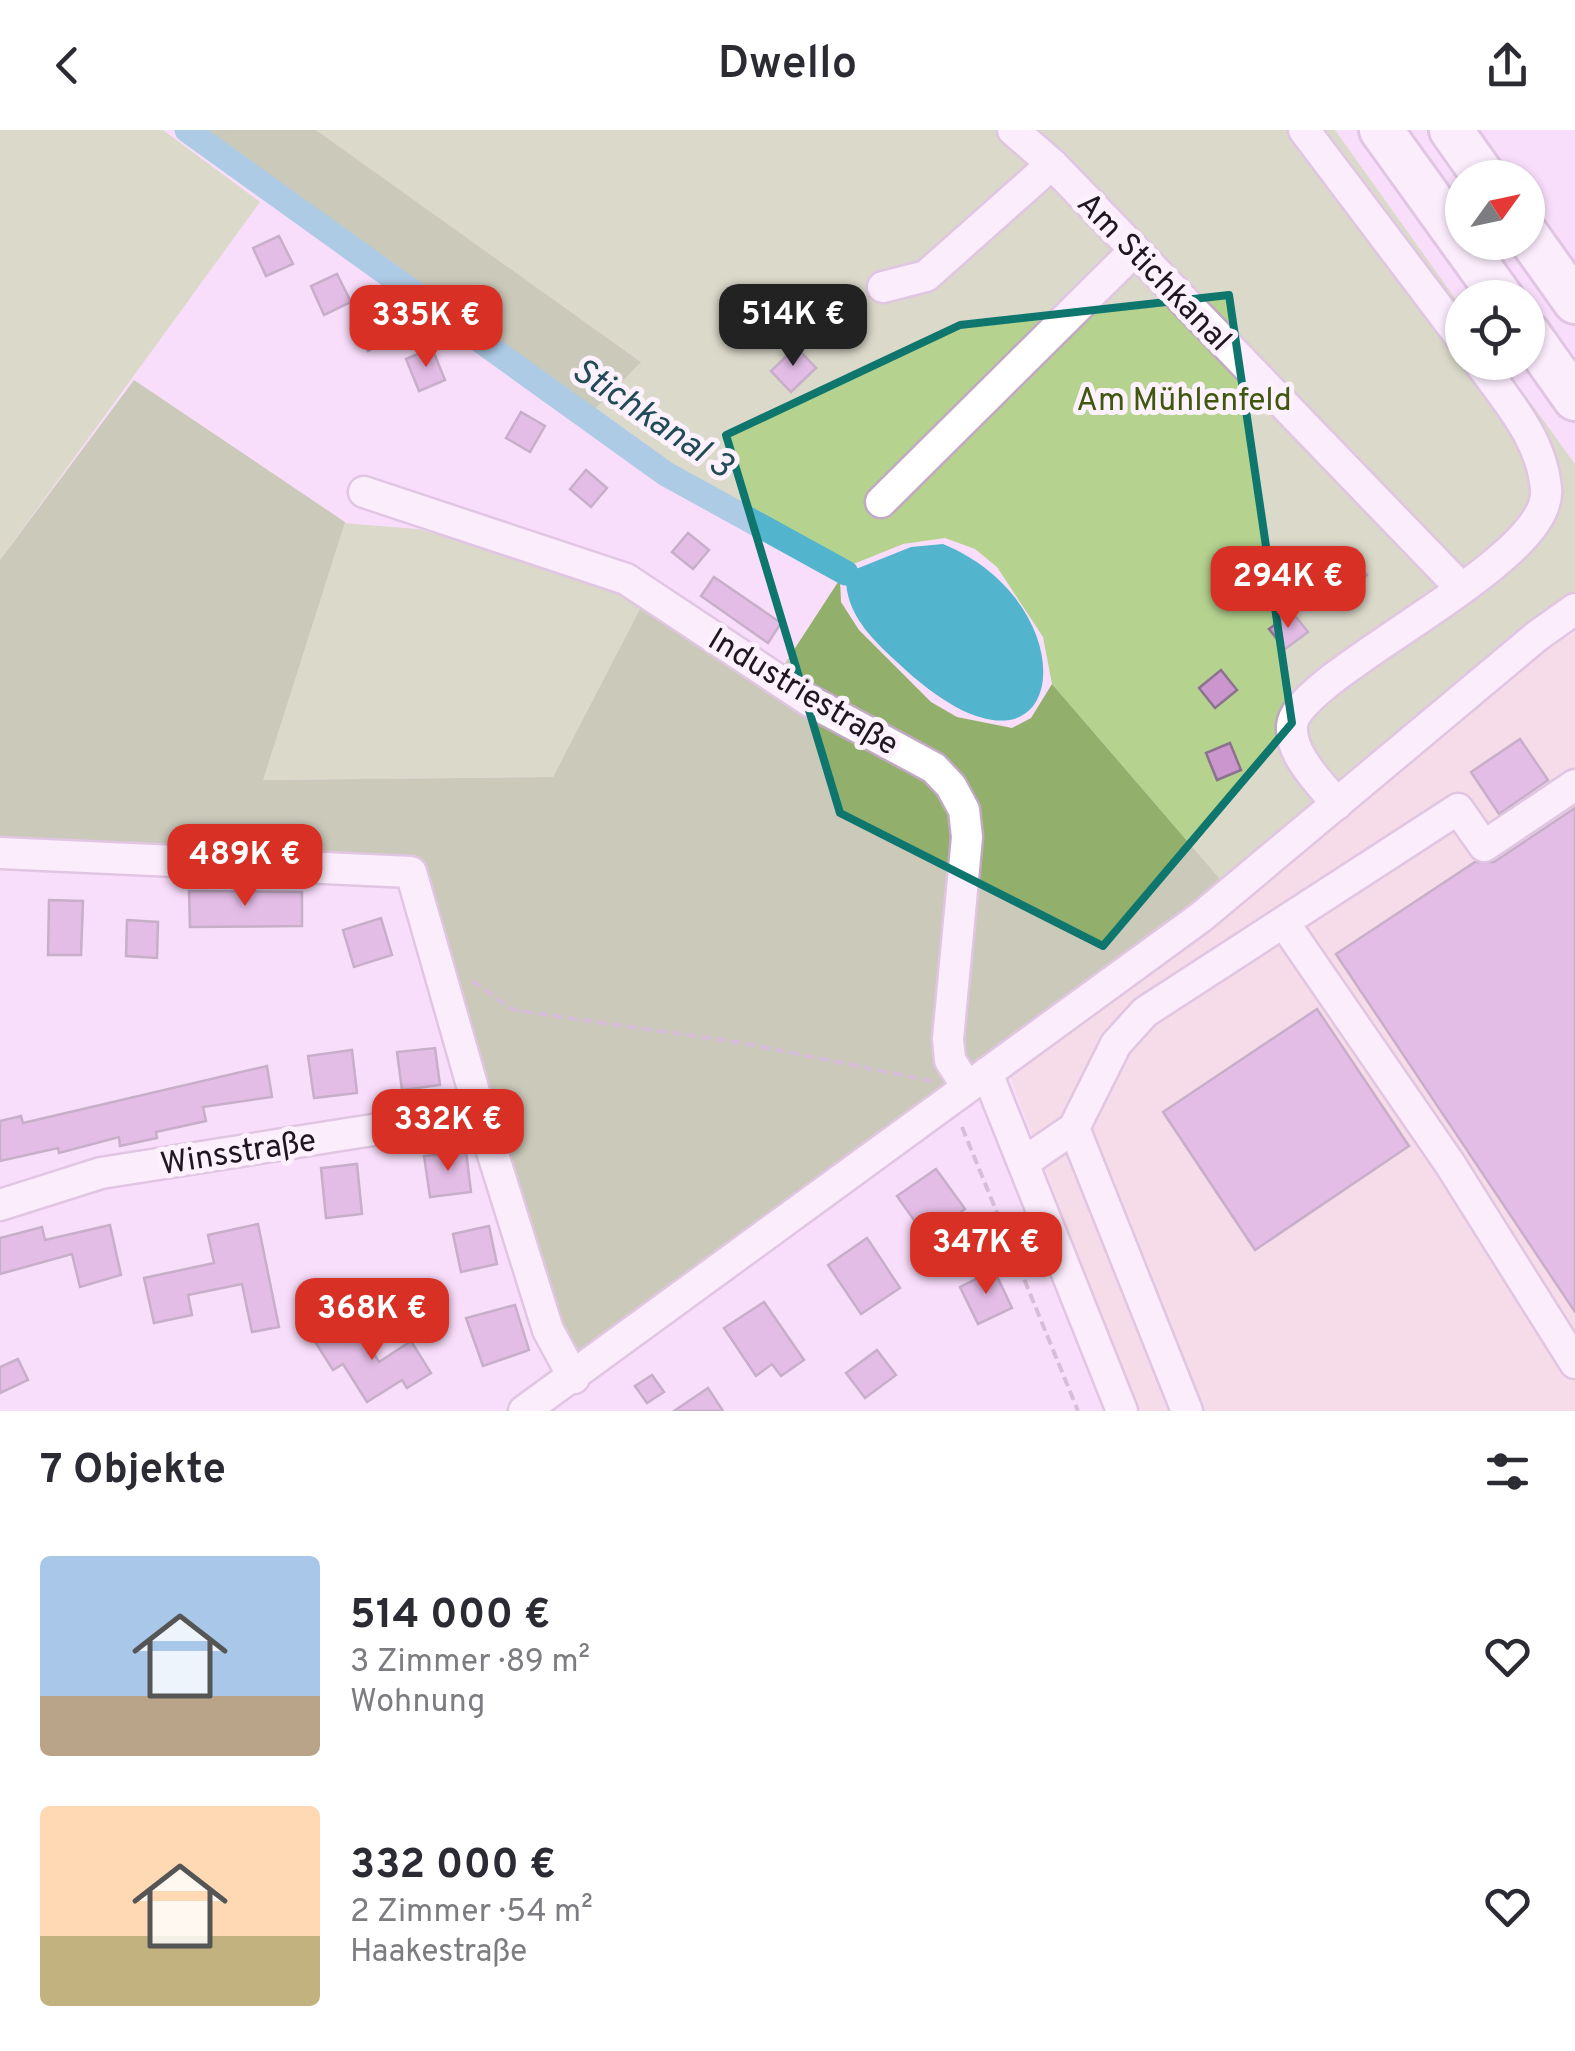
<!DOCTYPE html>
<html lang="de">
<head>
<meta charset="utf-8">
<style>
	body { margin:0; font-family:Overpass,sans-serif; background:#f2f2f3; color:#2b2b33; height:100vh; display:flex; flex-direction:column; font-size:38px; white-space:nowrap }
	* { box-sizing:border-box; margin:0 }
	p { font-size:32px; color:#7c7c81 }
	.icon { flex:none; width:55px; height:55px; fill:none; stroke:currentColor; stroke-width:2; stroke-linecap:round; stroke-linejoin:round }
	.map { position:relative; height:1281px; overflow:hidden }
	.panel { display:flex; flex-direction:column; background:#fff; flex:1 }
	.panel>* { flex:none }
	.needle { width:65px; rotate:57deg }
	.controls { position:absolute; left:1445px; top:30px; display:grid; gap:20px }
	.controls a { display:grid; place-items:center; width:100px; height:100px; border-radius:50%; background:#fff; box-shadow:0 2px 8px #0004; font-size:50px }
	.price { position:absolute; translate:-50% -85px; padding:0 22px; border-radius:20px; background:#d93025; color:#fff; font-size:32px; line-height:65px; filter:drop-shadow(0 2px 5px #0008) }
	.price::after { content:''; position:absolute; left:50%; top:60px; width:30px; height:22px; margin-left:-15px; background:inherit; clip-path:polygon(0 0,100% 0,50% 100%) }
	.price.selected { background:#222; color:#fff }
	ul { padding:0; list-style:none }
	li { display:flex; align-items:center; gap:30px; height:250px; padding:0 40px }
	li span { display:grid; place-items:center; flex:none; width:280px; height:200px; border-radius:10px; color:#555 }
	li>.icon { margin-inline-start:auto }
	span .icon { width:120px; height:120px; fill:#fffc; stroke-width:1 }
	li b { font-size:42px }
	h2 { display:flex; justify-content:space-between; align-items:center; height:120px; padding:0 40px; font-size:42px }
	header { display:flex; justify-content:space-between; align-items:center; height:130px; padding:0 40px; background:#fff; font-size:45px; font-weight:600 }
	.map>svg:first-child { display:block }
</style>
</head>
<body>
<header><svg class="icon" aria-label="back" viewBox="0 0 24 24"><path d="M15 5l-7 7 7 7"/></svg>Dwello<svg class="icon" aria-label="share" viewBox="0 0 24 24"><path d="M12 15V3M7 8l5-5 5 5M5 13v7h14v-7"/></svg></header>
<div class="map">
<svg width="1575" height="1281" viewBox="0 0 1575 1281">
	<rect width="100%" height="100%" fill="#f9defb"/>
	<polygon fill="#f2d8d2" points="1575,502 1575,1281 1137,1281 1009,944 1539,523"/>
	<g fill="#b5d28f">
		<polygon points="0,0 163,0 260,72 0,430"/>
		<polygon points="316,0 1335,0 1462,178 1462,232 1502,233 1575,334 1575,470 1226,756 1052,554 1043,507 997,437 975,419 945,408 903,414 851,435 673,339 593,281 640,231"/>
		<polygon points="342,393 418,399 623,457 642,475 553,647 262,650"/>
	</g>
	<g fill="#92af6b">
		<polygon points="201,0 316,0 641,232 593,281"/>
		<polygon points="134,250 345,392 263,650 553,647 642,475 771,555 840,449 841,472 859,500 931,572 957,587 1012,598 1031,588 1052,554 1226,756 579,1229 558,1192 402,734 0,714 0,430"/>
	</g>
	<path fill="#52b4cd" d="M943 414C1098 478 1066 693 897 532 870 507 844 482 846 443L911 417Z"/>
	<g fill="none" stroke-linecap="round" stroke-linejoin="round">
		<polyline stroke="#52b4cd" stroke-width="25" points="187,0 666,344 846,443"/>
	</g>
	<g fill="#cb96ce" stroke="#8b738d" stroke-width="2.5">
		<polygon points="279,106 293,134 266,146 253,118"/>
		<polygon points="337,144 351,172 324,185 311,156"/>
		<polygon points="382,177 397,206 368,221 354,192"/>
		<polygon points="796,217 816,238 791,262 771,241"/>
		<polygon points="432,218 445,250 419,261 406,229"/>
		<polygon points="521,282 545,296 530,322 506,308"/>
		<polygon points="586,340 607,358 591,377 570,359"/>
		<polygon points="688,403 709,420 693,439 672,422"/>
		<polygon points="1345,420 1367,445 1346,463 1324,439"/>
		<polygon points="714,447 781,493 768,513 701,466"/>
		<polygon points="1292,482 1308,502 1285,519 1269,499"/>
		<polygon points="1221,540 1237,560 1215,578 1199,558"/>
		<polygon points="1520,609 1548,650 1499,684 1471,642"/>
		<polygon points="1230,613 1241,640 1217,650 1206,623"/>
		<polygon points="1575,678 1575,1182 1336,824 1475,732 1494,732"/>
		<polygon points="189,761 302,762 302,796 190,797"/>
		<polygon points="49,770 83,771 81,825 48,825"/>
		<polygon points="381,788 392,825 354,837 343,800"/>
		<polygon points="127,790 158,792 157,828 126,826"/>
		<polygon points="1317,879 1409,1016 1255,1120 1163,982"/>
		<polygon points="435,918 440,955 402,960 397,922"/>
		<polygon points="352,920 357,963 314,968 308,926"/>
		<polygon points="267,936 272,967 203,977 206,991 156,1002 157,1008 120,1016 119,1007 59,1023 58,1018 0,1031 0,991 21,986 23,993"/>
		<polygon points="466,1021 471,1062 430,1067 424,1026"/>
		<polygon points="357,1034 362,1084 326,1088 321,1038"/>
		<polygon points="936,1039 965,1079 926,1107 897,1066"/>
		<polygon points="258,1094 279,1197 252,1202 242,1154 188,1165 192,1185 154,1193 144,1148 214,1133 208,1105"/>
		<polygon points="110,1095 121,1145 80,1157 72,1124 0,1144 0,1108 42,1097 45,1110"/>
		<polygon points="489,1096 497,1134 461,1142 453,1104"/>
		<polygon points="867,1108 900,1158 861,1184 828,1135"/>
		<polygon points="994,1140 1012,1178 978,1194 960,1157"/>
		<polygon points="764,1172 804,1230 781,1246 772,1234 756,1246 724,1198"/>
		<polygon points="515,1175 529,1220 483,1236 466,1188"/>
		<polygon points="340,1200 347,1211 361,1203 379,1232 411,1211 431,1243 407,1258 402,1250 367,1272 343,1234 333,1240 312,1207"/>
		<polygon points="877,1220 896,1245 865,1268 846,1243"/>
		<polygon points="18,1229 28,1250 0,1263 0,1237"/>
		<polygon points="652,1245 664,1262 647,1273 635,1256"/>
		<polygon points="708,1258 723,1281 674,1281"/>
	</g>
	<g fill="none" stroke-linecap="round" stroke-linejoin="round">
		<g stroke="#c2a8c3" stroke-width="35">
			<g id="minor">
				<polyline points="1013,0 1052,34 1461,458"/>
				<polyline points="1304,0 1462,209"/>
				<polyline points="883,157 926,146 1052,34"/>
				<polyline points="364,362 626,449 810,571 934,638 951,656 964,680 967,707 948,909 950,930 967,957"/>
				<polyline points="881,372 1135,120"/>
				<path d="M1337 674C1320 653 1290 625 1292 596 1295 544 1553 434 1546 359 1542 309 1507 271 1479 232"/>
				<polyline points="0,723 411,742 480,983 548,1200 574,1248"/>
				<polyline points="1284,793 1450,1034 1575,1233"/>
				<polyline points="987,943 1122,1281"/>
				<polyline points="1074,998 1187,1281"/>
				<polyline points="1023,1033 1074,998 1116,914 1145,882 1458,679 1484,716 1575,655"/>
				<polyline points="0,1075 101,1043 480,983"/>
				<polyline points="524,1281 1201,787 1537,506 1575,479"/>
			</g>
		</g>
		<g stroke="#c2a8c3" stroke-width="48">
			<g id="highway">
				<polyline points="1381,0 1502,168"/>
				<polyline points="1451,0 1485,48"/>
				<polyline points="1528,106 1575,172"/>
				<polyline points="1528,203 1575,269"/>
			</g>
		</g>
		<g stroke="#ad98ae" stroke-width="4" stroke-dasharray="10 5" stroke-linecap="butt">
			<polyline points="472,851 514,880 743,913 932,951"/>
			<polyline points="962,997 1078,1281"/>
		</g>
		<use href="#minor" stroke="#fff" stroke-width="30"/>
		<use href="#highway" stroke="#fff" stroke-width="42"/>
	</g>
	<path d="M0 0H1575V1281H0ZM1229 165 1292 593 1103 816 840 683 726 305 960 195Z" fill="#f9defb" fill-opacity=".55" fill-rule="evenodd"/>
	<path fill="none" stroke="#0f766e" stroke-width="8" stroke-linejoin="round" d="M1229 165 1292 593 1103 816 840 683 726 305 960 195Z"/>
	<g text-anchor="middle" stroke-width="10" stroke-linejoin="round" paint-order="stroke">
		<g font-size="32" fill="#201620" stroke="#fcf1fd">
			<text transform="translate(1155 141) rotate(46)" y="11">Am Stichkanal</text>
			<text transform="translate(804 561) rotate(31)" y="11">Industriestraße</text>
			<text transform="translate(238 1021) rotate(-9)" y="11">Winsstraße</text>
		</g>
		<g font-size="32" fill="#3f580e" stroke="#fcf1fd">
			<text x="1184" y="280">Am Mühlenfeld</text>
		</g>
		<g font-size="35" font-style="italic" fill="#214c57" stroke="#fcf1fd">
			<text transform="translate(653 287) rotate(34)" y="12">Stichkanal 3</text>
		</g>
	</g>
</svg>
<div class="controls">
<a><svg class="needle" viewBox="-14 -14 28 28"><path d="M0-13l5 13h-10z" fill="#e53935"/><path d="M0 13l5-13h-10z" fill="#7c7c81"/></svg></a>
<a><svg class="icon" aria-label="locate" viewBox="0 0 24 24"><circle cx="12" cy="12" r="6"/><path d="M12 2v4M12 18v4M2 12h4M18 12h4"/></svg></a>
</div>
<b class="price selected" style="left:793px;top:239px">514K €</b>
<b class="price" style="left:426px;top:240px">335K €</b>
<b class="price" style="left:1288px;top:501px">294K €</b>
<b class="price" style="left:245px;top:779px">489K €</b>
<b class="price" style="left:448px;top:1044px">332K €</b>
<b class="price" style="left:986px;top:1167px">347K €</b>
<b class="price" style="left:372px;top:1233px">368K €</b>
</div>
<section class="panel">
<h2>7 Objekte<svg class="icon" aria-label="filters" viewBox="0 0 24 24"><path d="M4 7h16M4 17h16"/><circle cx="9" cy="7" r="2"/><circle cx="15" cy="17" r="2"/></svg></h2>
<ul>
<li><span style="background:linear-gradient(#a9c7e8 70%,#b9a48a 0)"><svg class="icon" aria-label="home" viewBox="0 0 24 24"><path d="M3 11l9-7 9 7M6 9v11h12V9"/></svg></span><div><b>514 000 €</b><p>3 Zimmer · 89 m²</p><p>Wohnung</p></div><svg class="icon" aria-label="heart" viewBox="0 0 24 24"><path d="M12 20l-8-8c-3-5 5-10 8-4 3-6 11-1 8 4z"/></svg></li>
<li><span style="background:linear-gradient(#ffd9b3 65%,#c2b280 0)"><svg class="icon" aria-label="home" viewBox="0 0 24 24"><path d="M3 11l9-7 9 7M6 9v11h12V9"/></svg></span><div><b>332 000 €</b><p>2 Zimmer · 54 m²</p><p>Haakestraße</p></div><svg class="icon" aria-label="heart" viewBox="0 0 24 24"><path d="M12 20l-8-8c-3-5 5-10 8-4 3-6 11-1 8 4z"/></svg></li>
</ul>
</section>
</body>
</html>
